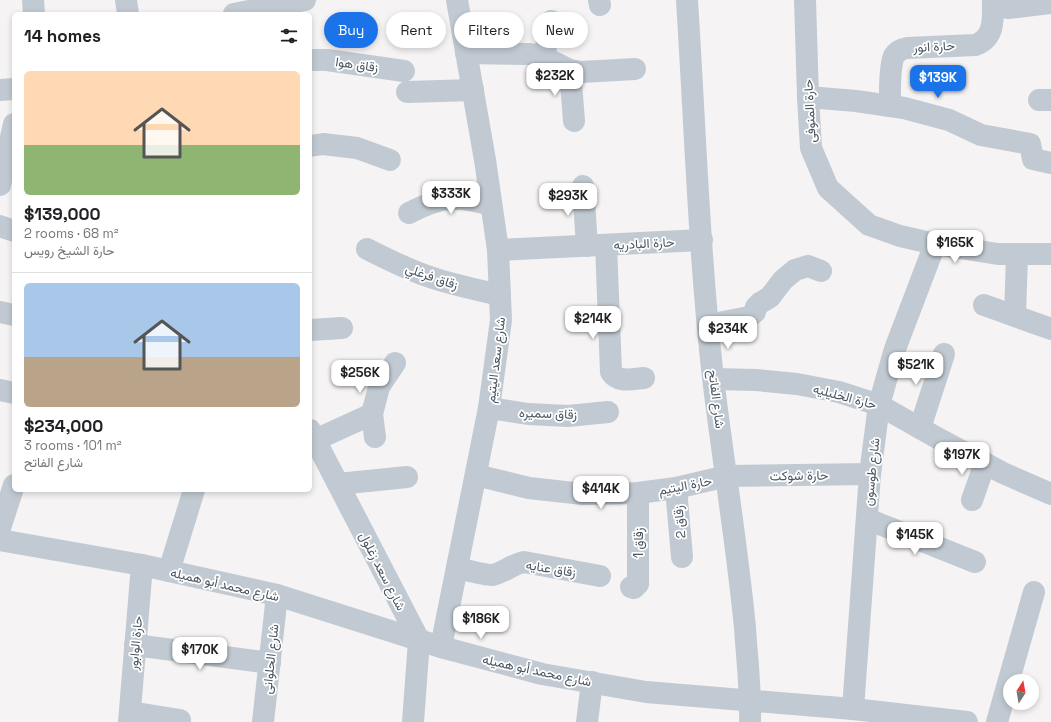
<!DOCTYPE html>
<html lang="en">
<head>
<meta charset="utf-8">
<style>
	body { margin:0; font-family:"Space Grotesk",Vazirmatn,sans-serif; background:#f6f6f6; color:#202124; height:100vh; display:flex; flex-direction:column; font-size:15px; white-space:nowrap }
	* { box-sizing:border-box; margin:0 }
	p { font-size:13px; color:#757577 }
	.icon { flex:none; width:22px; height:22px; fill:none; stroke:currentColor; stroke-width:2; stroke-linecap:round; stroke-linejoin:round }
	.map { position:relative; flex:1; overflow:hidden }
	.side { position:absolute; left:12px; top:12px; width:300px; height:480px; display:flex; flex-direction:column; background:#fff; border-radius:6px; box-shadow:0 2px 6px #0003 }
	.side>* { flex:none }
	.top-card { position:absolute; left:324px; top:12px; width:380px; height:36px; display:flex; gap:8px }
	.needle { width:26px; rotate:11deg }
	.fabs { position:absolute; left:1003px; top:674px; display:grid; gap:8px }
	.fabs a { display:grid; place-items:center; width:36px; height:36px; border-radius:50%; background:#fff; box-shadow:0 2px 6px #0003; font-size:20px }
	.price { position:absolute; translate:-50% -34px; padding:0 9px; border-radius:8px; background:#fff; color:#222; font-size:13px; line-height:26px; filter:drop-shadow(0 1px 2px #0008) }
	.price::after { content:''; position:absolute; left:50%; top:24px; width:12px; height:9px; margin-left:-6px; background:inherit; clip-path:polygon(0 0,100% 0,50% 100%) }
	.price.selected { background:#1a73e8; color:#fff }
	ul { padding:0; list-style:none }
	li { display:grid; align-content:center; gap:8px; height:212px; padding:0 12px }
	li+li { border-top:1px solid #e0e0e0 }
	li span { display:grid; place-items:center; height:124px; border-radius:6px; color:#555 }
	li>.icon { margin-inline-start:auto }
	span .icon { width:72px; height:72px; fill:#fffc; stroke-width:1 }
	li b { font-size:17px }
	h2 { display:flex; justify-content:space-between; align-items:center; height:48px; padding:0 12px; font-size:17px }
	.chip { padding:0 14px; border-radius:18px; background:#fff; box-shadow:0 2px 6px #0003; font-size:14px; line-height:36px }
	.chip.selected { background:#1a73e8; color:#fff }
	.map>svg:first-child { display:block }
</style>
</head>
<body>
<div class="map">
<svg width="1051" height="722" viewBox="0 0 1051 722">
	<rect width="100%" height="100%" fill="#f5f3f3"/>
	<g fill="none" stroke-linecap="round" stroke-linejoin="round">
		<g stroke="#c1cad2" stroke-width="22">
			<polyline points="33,0 34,14"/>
			<polyline points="126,0 128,14"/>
			<polyline points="599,0 600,5"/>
			<path d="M687 0C695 126 699 253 713 378 723 461 737 544 745 628 747 659 751 690 750 722"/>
			<polyline points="805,0 808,97 811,148 828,188 869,225 900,236 935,244 998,254 1051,254"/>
			<polyline points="993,0 1000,6 1008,8 1051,3"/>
			<polyline points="234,14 305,0"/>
			<polyline points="466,53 530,54 544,57 570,70 581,72 635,69"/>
			<polyline points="544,57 551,21"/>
			<polyline points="310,60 327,60 404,71"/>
			<polyline points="570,70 574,121"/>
			<polyline points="0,90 14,89"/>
			<polyline points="407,92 473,90"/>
			<polyline points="808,97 856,101 904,108 949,120 981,135 1030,144 1033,159 1051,163"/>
			<polyline points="1039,100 1051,100"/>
			<path d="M890 106C890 94 889 67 894 56 897 51 901 49 907 48L975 45C995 38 993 19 993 1"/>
			<polyline points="310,146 323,144 357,148 390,160"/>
			<polyline points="0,185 14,124"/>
			<polyline points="583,186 587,246"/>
			<path d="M409 213C442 196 456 195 491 205"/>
			<polyline points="0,226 14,231"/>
			<path d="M606 245 611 372C618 383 632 379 644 378"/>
			<path d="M367 249C389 260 410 271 433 278 455 285 477 290 500 295"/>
			<polyline points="498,250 702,240"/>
			<polyline points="984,305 1051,329"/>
			<polyline points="0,312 14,315"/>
			<polyline points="1015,316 1017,254"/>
			<polyline points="708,325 749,317 755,312 756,307 760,303 770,297 783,280 795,270 808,266 821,271"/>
			<polyline points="310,330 342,328"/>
			<polyline points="714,379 756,380 797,384 839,392 879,405 941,440 1003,473 1051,494"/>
			<polyline points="0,390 14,393"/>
			<polyline points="489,408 528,414 568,416 608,412"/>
			<polyline points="920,428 944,354"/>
			<polyline points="310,430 419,640 413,722"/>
			<polyline points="375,437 372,414 379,387 395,363"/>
			<polyline points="315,440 372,414"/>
			<polyline points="476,475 529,488 583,494 638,493 676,488 727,476 870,474"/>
			<polyline points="338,484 407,477"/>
			<polyline points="676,488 682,557"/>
			<polyline points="972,500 985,463"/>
			<polyline points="867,519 975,562"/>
			<polyline points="0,528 14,485"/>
			<polyline points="0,540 142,565 277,595 441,647 542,674 646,692 853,709 967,722"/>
			<path d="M457 568C466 570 483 575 492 575 501 574 513 564 524 562L600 576"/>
			<polyline points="169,571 194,490"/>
			<polyline points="631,587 634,588 638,584 638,493"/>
			<polyline points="135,645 270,663"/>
			<polyline points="441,647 489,408 501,320 498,250 485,160 457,0"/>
			<polyline points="853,709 870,474 879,405 895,349 935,244"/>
			<polyline points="130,712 180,720"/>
			<polyline points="129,722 142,565"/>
			<polyline points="263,722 277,595"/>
			<polyline points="587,722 592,682"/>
			<polyline points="997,722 1034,592"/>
		</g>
	</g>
	<g text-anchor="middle" stroke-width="3.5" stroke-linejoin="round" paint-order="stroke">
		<g font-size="13" fill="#4a5661" stroke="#fff">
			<text transform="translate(934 46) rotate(-3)" y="5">حارة انور</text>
			<text transform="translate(357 64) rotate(8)" y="5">زقاق هوا</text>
			<text transform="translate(809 111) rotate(-93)" y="5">حارة المنوفى</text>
			<text transform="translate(644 243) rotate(-3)" y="5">حارة البادريه</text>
			<text transform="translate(432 276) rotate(19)" y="5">زقاق فرغلي</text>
			<text transform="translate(495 360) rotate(-83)" y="5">شارع سعد اليتيم</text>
			<text transform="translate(845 396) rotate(15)" y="5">حارة الخليليه</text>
			<text transform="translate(717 399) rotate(83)" y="5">شارع الفاتح</text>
			<text transform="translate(548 413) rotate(2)" y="5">زقاق سميره</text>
			<text transform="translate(871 472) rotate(-84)" y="5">شارع طوسون</text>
			<text transform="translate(799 475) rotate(-1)" y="5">حارة شوكت</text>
			<text transform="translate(685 485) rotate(-11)" y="5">حارة اليتيم</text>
			<text transform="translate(679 522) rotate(-95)" y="5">زقاق 2</text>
			<text transform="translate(638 543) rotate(-90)" y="5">زقاق 1</text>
			<text transform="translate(551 568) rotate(9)" y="5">زقاق عنايه</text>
			<text transform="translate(383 571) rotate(63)" y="5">شارع سعد زغلول</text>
			<text transform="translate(225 584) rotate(13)" y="5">شارع محمد أبو هميله</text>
			<text transform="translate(135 643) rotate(-85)" y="5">حارة الوابور</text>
			<text transform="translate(270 659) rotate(-84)" y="5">شارع الحلوانى</text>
			<text transform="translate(537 670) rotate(12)" y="5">شارع محمد أبو هميله</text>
		</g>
	</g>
</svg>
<div class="fabs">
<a><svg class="needle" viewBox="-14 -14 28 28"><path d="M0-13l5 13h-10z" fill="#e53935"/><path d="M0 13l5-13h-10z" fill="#757577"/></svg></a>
</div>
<b class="price" style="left:555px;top:97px">$232K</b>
<b class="price selected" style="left:938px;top:99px">$139K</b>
<b class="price" style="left:451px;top:215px">$333K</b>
<b class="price" style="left:568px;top:217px">$293K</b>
<b class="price" style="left:955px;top:264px">$165K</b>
<b class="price" style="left:593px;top:340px">$214K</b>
<b class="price" style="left:728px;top:350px">$234K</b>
<b class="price" style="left:916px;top:386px">$521K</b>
<b class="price" style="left:360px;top:394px">$256K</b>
<b class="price" style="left:962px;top:476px">$197K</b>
<b class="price" style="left:601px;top:510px">$414K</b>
<b class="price" style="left:915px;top:556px">$145K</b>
<b class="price" style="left:481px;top:640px">$186K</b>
<b class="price" style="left:200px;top:671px">$170K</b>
<div class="top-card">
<a class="chip selected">Buy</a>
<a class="chip">Rent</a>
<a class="chip">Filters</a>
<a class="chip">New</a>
</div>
<section class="side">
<h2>14 homes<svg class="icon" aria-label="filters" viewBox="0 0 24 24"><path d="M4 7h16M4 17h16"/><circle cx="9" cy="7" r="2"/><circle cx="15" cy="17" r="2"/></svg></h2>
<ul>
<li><span style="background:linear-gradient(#ffd9b3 60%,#8fb573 0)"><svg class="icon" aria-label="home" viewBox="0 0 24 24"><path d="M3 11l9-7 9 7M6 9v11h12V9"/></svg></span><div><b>$139,000</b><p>2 rooms · 68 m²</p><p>حارة الشيخ رويس</p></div></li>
<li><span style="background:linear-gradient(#a9c7e8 60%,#b9a48a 0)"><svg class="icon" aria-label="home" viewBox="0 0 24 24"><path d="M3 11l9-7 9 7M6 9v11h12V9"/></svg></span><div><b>$234,000</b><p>3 rooms · 101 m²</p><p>شارع الفاتح</p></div></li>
</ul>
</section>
</div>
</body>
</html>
